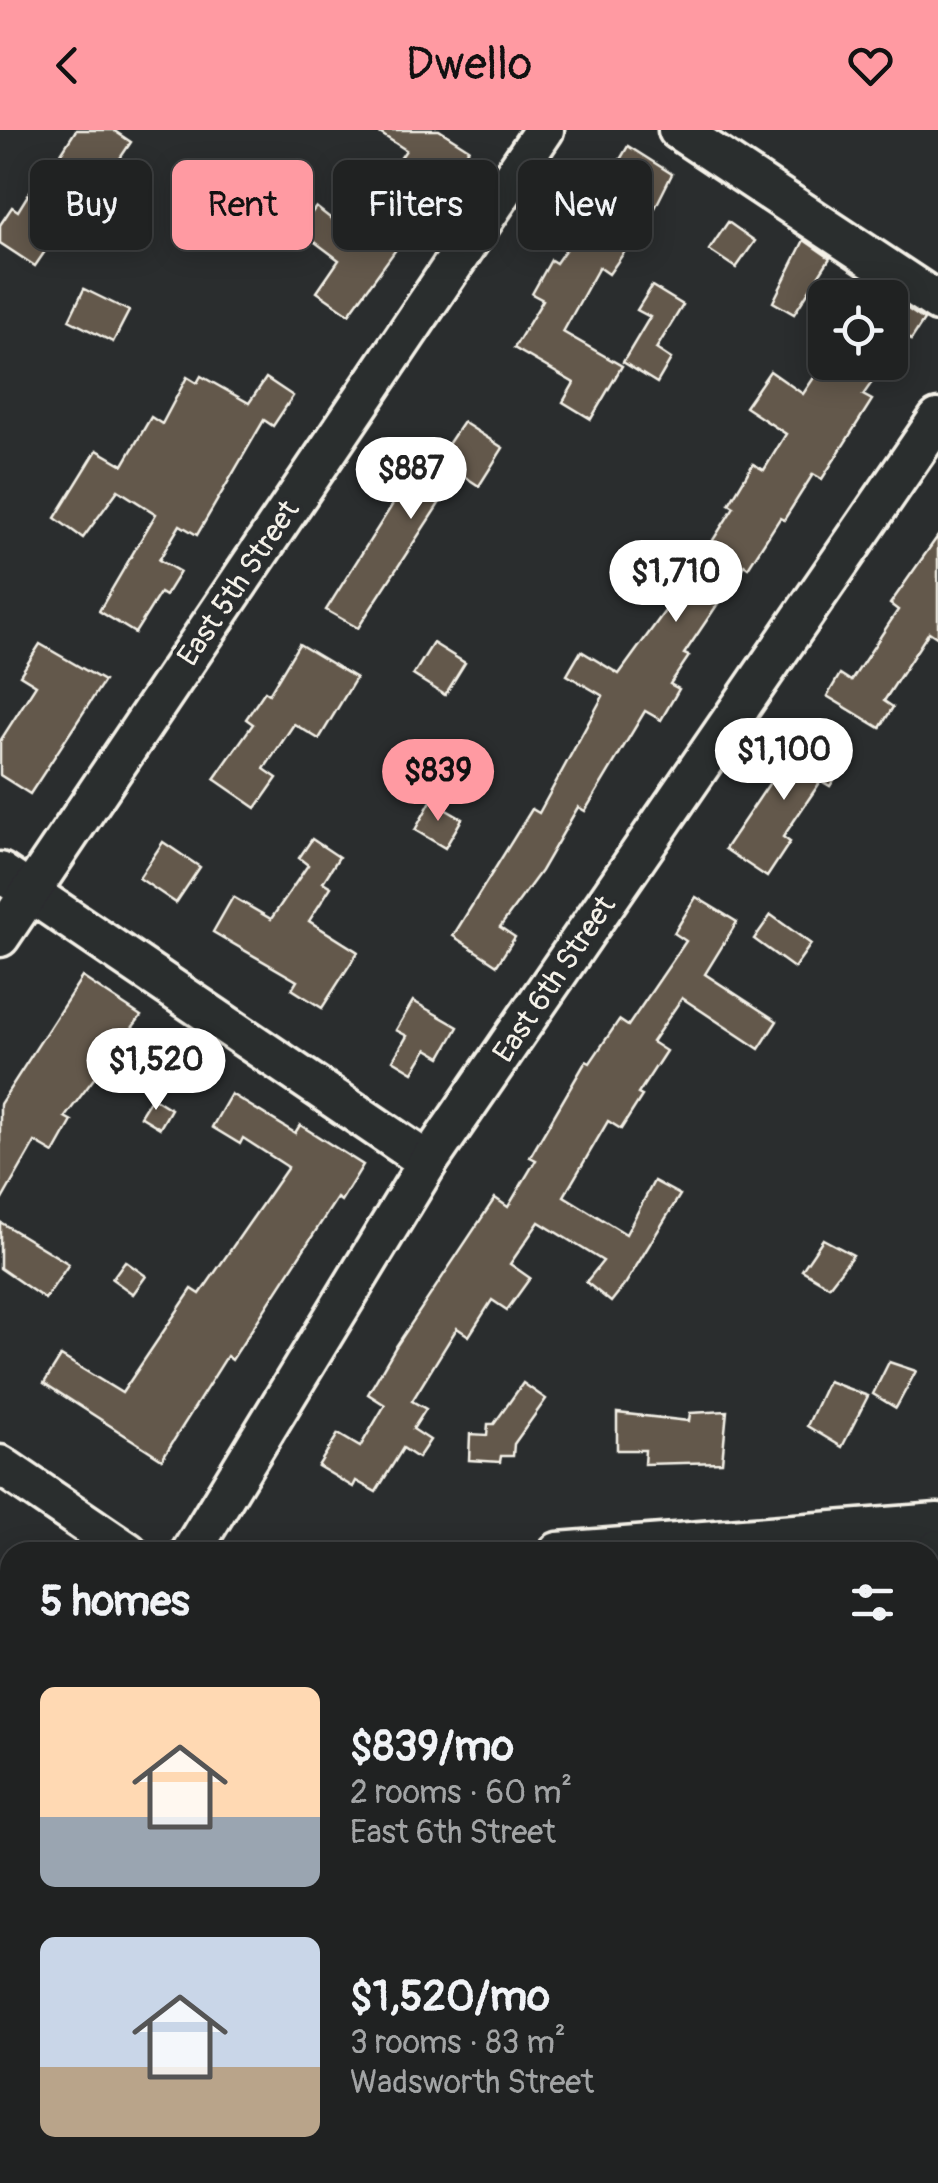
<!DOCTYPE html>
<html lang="en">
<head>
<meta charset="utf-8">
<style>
	body { margin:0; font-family:Pangolin,sans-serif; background:#2d2f2f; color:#f1f3f6; height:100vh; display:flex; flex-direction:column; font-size:38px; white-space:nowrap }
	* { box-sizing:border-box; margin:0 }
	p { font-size:32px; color:#a2a4a5 }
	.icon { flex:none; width:55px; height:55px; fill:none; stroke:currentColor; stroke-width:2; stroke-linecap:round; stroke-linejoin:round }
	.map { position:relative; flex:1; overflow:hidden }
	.side { position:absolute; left:0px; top:1412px; width:940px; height:642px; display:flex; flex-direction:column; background:#202222; border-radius:30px 30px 0 0; box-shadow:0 5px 25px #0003,0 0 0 2px #3d3f40 }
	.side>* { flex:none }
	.guide { position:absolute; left:30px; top:30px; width:880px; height:90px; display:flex; gap:20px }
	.tools { position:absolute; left:808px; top:150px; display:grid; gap:20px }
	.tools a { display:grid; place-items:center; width:100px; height:100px; border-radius:15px; background:#202222; box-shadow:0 5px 25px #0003,0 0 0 2px #3d3f40; font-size:50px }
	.price { position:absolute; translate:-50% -85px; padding:0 22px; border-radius:35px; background:#fff; color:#222; font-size:32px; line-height:65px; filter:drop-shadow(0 2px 5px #0008) }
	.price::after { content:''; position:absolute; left:50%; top:60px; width:30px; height:22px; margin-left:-15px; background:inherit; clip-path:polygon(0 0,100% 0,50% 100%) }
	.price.selected { background:#ff9aa2; color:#111 }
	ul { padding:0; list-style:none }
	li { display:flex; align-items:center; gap:30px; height:250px; padding:0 40px }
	li span { display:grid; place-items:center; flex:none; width:280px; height:200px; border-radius:15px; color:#555 }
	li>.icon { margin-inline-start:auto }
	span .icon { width:120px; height:120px; fill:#fffc; stroke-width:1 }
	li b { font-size:42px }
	h2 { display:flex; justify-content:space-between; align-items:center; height:120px; padding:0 40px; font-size:42px }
	.pill { padding:0 35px; border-radius:15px; background:#202222; box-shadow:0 5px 25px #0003,0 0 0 2px #3d3f40; font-size:35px; line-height:90px }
	.pill.selected { background:#ff9aa2; color:#111 }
	header { display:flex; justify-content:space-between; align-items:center; height:130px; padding:0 40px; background:#ff9aa2; color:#111; font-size:45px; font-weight:600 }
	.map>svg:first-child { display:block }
</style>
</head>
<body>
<header><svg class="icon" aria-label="back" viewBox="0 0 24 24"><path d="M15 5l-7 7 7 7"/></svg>Dwello<svg class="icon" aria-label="heart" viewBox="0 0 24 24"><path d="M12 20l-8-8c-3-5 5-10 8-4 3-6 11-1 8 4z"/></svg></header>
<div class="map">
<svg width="938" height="2053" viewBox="0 0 938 2053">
	<rect width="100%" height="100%" fill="#2a2d2e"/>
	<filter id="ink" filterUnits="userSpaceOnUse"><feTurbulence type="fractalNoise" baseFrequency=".01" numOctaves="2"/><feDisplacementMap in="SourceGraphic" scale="20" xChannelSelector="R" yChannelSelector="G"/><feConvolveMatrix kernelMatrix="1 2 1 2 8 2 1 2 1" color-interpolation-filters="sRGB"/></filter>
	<g filter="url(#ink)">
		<g fill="#64594b" stroke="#f4f1e8" stroke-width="2.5">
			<polygon points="76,0 113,0 131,12 102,55 145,81 130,107 76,76 35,136 0,113 0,95 12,77 18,81 50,29 55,33"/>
			<polygon points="375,0 439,0 469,19 349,184 317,162 339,130 299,100 316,77 352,105 383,63 379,60 406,20"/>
			<polygon points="628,16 672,44 655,78 608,50"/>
			<polygon points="589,86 630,114 609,144 599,137 563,202 622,236 591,289 563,272 574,253 514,218 543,170 532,164 551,130 556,133"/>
			<polygon points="728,92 755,111 736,138 709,120"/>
			<polygon points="804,110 830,128 794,184 773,172"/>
			<polygon points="652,156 683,175 656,219 671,229 657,253 623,232 650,187 637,180"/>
			<polygon points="84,159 129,181 113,212 69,190"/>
			<polygon points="890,167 924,190 911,210 905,205 890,227"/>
			<polygon points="837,232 886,232 863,265 872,270 822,349 813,344 784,390 780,388 748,438 744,435 684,524 689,526 670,554 679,559 661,590 645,581 585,681 578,677 541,741 500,797 515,807 497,835 453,806 532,679 539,683 603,566 567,545 581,521 619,544 673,470 621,438 635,415 689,448 734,377 729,374 753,334 764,340 786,304 745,277 770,241 803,264 821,237 830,243"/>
			<polygon points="201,246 249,273 266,248 293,266 273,296 264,290 197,405 180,395 159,430 180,442 165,466 160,463 135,503 99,481 156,384 118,360 83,408 55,388 97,320 123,335 151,287 162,294 187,247 197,253"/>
			<polygon points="463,292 503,318 479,356 459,343 358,498 326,480 413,342 424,350"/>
			<polygon points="938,406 938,508 929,502 884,571 893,577 880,598 827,566 840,544 851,551 898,480 890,474"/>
			<polygon points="433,513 465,533 445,565 413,545"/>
			<polygon points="40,514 104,551 30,664 0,645 0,611 36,555 20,545"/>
			<polygon points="299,514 356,548 319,609 294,594 264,639 277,648 256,678 214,649 253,594 246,589 265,561 269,564"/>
			<polygon points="804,602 847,630 830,656 821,651 783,707 790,712 767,747 725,719"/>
			<polygon points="431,671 462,689 445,718 415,700"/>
			<polygon points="312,709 339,727 323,752 331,757 309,791 358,822 322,878 292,859 297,851 213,802 233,767 271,789 308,735 299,728"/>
			<polygon points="163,712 200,737 176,773 139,748"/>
			<polygon points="696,767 737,792 705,844 777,891 759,919 682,868 652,912 666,921 638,964 642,966 621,999 608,991 564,1066 626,1104 654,1051 680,1065 626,1153 611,1172 586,1152 603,1131 539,1092 510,1134 530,1148 507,1180 492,1170 469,1206 457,1198 412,1271 426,1279 413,1299 430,1310 418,1328 403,1318 376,1362 356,1351 353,1357 318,1336 338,1304 360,1317 385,1275 368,1264 395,1218 495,1068 508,1077 536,1030 530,1027 586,931 590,933 619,890 628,896 686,811 674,803"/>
			<polygon points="771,785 811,814 794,838 754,809"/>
			<polygon points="82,847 141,886 65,987 72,991 54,1023 35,1012 0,1073 0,974"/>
			<polygon points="413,871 458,897 441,927 427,919 413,942 393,930 407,906 396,900"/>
			<polygon points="231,964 295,1003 300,995 363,1035 341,1071 337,1068 232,1230 227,1226 162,1329 44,1253 61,1226 122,1263 192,1159 200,1164 288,1037 243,1008 240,1014 212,997"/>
			<polygon points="152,967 171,979 160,998 140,986"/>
			<polygon points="0,1092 69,1134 45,1169 0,1138"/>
			<polygon points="823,1109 853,1125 829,1156 802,1140"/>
			<polygon points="125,1131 146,1146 133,1164 112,1149"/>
			<polygon points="889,1232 916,1241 896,1278 873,1264"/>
			<polygon points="828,1251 868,1266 842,1317 807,1296"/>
			<polygon points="523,1253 546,1269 514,1314 513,1326 501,1326 500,1332 469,1330 470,1304 487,1305 488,1294 494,1294"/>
			<polygon points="727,1281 722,1332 644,1334 645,1320 617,1320 617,1283 689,1291 690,1283"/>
		</g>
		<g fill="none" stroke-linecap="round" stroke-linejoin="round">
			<g stroke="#f4f1e8" stroke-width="45">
				<g id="minor">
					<polyline points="678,0 938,172"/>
					<polyline points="0,742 428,1032"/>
					<polyline points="0,807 544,0"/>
					<polyline points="0,1335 128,1422"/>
					<polyline points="191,1422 428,1032 938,289"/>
					<polyline points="558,1422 938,1393"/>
					<polyline points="930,1431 938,1419"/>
					<polyline points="0,1707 10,1693"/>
					<polyline points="930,1778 938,1783"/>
					<polyline points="0,1869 10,1876"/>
					<polyline points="604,2045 616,2053"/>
					<polyline points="167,2053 171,2045"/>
					<polyline points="505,2053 510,2045"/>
				</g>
			</g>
			<use href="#minor" stroke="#2a2d2e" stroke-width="38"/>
		</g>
	</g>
	<g text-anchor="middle" stroke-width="8" stroke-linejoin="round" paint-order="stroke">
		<g font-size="30" fill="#f4f1e8" stroke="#2a2d2e">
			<text transform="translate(238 453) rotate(-56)" y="10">East 5th Street</text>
			<text transform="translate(554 849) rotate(-56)" y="10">East 6th Street</text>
		</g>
	</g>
</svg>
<div class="tools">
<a><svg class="icon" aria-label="locate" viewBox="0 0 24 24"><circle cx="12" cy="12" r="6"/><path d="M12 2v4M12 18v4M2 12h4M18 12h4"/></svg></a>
</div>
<b class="price" style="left:411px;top:392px">$887</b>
<b class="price" style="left:676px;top:495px">$1,710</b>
<b class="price" style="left:784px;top:673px">$1,100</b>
<b class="price selected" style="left:438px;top:694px">$839</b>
<b class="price" style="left:156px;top:983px">$1,520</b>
<div class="guide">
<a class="pill">Buy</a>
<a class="pill selected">Rent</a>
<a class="pill">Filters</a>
<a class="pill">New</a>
</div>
<section class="side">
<h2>5 homes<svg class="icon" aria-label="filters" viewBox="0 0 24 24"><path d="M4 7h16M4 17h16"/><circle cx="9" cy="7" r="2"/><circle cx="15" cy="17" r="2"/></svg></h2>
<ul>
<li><span style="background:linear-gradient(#ffd9b3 65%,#9aa5b1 0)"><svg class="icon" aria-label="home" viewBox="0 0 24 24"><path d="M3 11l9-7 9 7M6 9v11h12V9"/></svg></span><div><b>$839/mo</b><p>2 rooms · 60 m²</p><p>East 6th Street</p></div></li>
<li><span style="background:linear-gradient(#c9d6e8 65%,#b9a48a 0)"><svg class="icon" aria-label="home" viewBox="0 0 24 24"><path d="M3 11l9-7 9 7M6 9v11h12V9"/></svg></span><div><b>$1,520/mo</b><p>3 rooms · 83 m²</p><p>Wadsworth Street</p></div></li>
</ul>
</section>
</div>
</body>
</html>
